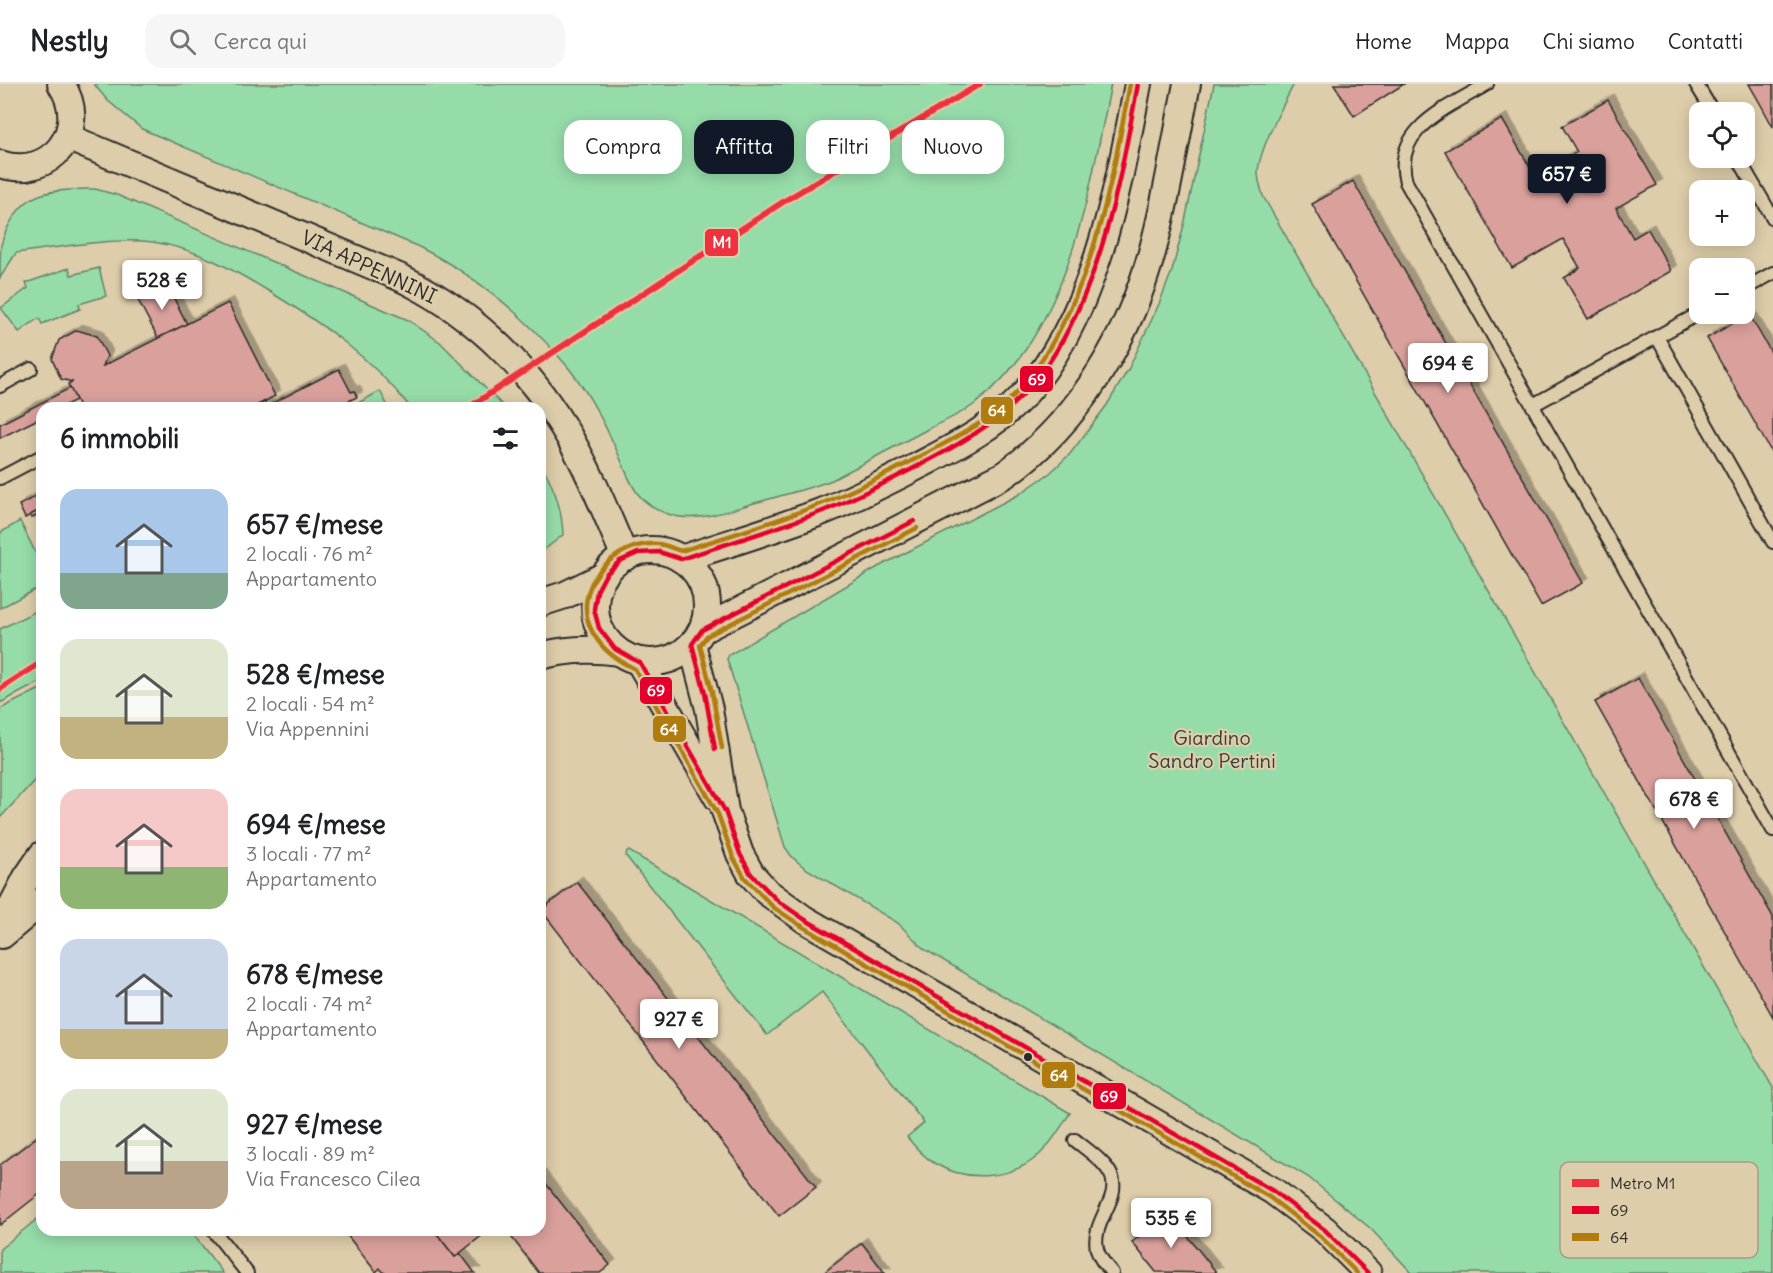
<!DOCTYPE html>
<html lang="it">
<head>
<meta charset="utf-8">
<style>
	body { margin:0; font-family:Delius,sans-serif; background:#f6f6f6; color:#202124; height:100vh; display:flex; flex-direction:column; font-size:22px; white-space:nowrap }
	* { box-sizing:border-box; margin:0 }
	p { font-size:20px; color:#757577 }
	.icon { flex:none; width:33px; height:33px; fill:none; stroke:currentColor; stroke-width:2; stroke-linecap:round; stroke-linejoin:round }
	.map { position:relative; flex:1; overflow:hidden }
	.details { position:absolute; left:36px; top:318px; width:510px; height:834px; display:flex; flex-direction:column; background:#fff; border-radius:18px; box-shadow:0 3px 15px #0003 }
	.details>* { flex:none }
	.guide { position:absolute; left:564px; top:36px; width:570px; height:54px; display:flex; gap:12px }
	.buttons { position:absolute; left:1689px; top:18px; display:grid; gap:12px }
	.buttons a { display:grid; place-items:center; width:66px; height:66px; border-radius:12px; background:#fff; box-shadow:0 3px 15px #0003; font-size:30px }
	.price { position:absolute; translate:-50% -51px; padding:0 14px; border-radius:6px; background:#fff; color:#222; font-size:20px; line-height:39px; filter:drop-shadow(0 2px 3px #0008) }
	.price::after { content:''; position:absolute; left:50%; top:36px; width:18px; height:14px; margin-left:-9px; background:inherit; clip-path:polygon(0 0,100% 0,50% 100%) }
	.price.active { background:#111827; color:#fff }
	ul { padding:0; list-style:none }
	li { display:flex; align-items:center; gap:18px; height:150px; padding:0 24px }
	li span { display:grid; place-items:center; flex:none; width:168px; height:120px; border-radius:18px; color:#555 }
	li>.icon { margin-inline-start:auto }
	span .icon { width:72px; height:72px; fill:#fffc; stroke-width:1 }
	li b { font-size:26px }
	h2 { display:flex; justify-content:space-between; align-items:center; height:72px; padding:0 24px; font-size:26px }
	.chip { padding:0 21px; border-radius:18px; background:#fff; box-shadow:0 3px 15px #0003; font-size:21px; line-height:54px }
	.chip.active { background:#111827; color:#fff }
	header { display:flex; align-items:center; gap:36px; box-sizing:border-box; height:84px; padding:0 30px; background:#fff; border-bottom:2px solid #e0e0e0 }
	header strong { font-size:28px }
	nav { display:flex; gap:33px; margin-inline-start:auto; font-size:21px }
	.search { width:420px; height:54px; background:#f6f6f6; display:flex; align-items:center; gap:15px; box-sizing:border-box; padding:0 21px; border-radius:18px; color:#757577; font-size:22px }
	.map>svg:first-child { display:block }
</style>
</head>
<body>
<header>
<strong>Nestly</strong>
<div class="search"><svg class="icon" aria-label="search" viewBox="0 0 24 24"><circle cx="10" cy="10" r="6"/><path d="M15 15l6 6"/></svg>Cerca qui</div>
<nav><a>Home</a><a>Mappa</a><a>Chi siamo</a><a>Contatti</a></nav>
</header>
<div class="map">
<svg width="1773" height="1189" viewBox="0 0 1773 1189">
	<defs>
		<filter id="shadow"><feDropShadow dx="5.5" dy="-5.5" stdDeviation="0" flood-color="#0004"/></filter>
	</defs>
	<rect width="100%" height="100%" fill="#decdaa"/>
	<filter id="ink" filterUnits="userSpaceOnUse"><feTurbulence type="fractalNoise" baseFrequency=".0167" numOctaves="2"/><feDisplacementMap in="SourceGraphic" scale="12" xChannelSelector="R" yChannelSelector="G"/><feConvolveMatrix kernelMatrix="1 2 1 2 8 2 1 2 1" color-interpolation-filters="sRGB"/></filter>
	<g filter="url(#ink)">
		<g fill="#96dca9" stroke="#60846a" stroke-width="1.5">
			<path d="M94 0H1111C1089 108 1069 247 976 319 962 330 944 337 928 345 896 362 864 379 832 396 809 405 785 410 762 417 733 424 698 441 668 430 657 427 645 419 638 410 628 397 623 379 616 365 603 336 587 306 567 282 525 232 477 192 419 163L142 45 107 16Z"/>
			<path d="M1214 0H1294C1283 21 1259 66 1258 88 1258 97 1261 104 1263 112L1773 1004V1189H1412L1370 1144 1308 1093 924 865 898 839 805 784 792 773 785 763 727 575 729 571 878 483 1018 411 1050 389 1070 370 1107 321 1128 286 1159 220 1172 187 1185 137Z"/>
			<path d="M84 105H95L117 111 408 236 440 258 505 324H411C369 272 326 242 270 208 232 185 198 165 153 158 114 153 56 164 16 169L0 194C0 184 0 170 1 161 6 143 19 119 37 112 51 106 69 106 84 105Z"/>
			<polygon points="69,184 71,191 99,184 106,212 79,220 80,225 42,240 39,234 19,248 1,224 28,204 26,199"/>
			<polygon points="380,307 389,324 349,324"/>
			<path d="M540 377C553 401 562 423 563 451L540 469Z"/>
			<polygon points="20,437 42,482 42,502 0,524 0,449"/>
			<polygon points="42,524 42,597 0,619 0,545"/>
			<polygon points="42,604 42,688 0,734 0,625"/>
			<path d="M627 767H629L1070 1029C1061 1043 1052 1059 1039 1071 1011 1096 965 1098 934 1079 923 1072 915 1063 907 1053L924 1039 822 908 767 951 626 772Z"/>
			<polygon points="42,1131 42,1146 190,1146 223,1189 0,1189 0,1165"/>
		</g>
		<g fill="#daa09c" stroke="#2b2b2b" stroke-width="1.5" filter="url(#shadow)">
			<polygon points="1334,0 1404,0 1354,32"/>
			<polygon points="1749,0 1773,0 1773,43 1761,21"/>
			<polygon points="1608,16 1657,101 1616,124 1633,154 1648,145 1671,187 1588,235 1564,194 1580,184 1563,155 1512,184 1445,67 1502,35 1535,92 1577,68 1562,42"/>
			<polygon points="1353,97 1583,499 1541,522 1312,120"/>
			<polygon points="166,199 187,240 158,254 137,214"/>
			<polygon points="228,219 275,312 252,324 80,324 68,300 72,298 61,295 52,275 59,256 77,246 97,252 107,272 103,282"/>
			<polygon points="1749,230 1773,272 1773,371 1707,254"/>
			<polygon points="339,285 351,308 354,307 357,313 334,324 252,324 265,318 267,322"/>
			<polygon points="70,304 76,316 60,324 42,324 42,333 0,354 0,340"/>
			<polygon points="42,409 42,425 25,434 19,421"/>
			<polygon points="42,425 42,439 38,431 32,434 30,431"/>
			<polygon points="1638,594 1773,833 1773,933 1595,618"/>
			<polygon points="577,798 816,1103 779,1132 541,826"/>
			<polygon points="42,1049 42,1108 0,1141 0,1081"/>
			<polygon points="540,1092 547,1101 540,1106"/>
			<polygon points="547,1101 610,1181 600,1189 539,1189 506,1146 540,1146 540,1106"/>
			<polygon points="1169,1129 1217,1189 1156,1188 1132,1158"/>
			<polygon points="343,1146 434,1146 455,1173 460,1169 475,1189 384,1189 380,1184 376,1188"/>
			<polygon points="434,1146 489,1146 455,1173"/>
			<polygon points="862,1159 885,1189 824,1189 827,1186"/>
		</g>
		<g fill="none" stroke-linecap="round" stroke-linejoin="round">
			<g stroke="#2b2b2b" stroke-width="16">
				<g id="service">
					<path d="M1487 0C1450 23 1391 44 1406 98L1773 746"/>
					<polyline points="1696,0 1713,28"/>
					<polyline points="1738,74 1773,134"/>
					<polyline points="1744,205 1773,189"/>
					<polyline points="1657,253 1773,458"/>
					<polyline points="0,302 31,285"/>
					<polyline points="1533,321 1700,229"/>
					<polyline points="0,394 42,372"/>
					<path d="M1075 1056C1087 1066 1106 1078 1112 1093 1120 1116 1091 1138 1097 1165 1099 1174 1106 1182 1112 1189"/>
					<polyline points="213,1146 247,1189"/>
				</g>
			</g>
			<g stroke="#2b2b2b" stroke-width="30">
				<g id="minor">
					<path d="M67 53 399 193C467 225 523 277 562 341 588 382 606 429 625 473"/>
					<path d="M0 80C51 97 91 45 61 0"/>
					<circle cx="651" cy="522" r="56"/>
					<path d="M681 475C729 459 777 445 823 427 856 414 887 398 918 382 956 362 993 344 1023 312 1096 232 1118 103 1138 0"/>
					<polyline points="540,519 565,511 604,492"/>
					<path d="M702 546 1004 391C1080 338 1131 250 1154 161 1168 109 1176 54 1187 0"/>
					<polyline points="692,560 709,625 725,727 740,770 751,790 767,808 804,835 1273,1107 1325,1146 1368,1189"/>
					<path d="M540 572C567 565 590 564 618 568"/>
					<polyline points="640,579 718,714"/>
					<polyline points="0,845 27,793 42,771"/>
					<polyline points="2,851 42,817"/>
				</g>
			</g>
			<use href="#service" stroke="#decdaa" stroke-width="12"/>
			<use href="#minor" stroke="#decdaa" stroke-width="26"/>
			<g stroke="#decdaa" stroke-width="9">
				<g id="bus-1">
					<path d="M1138 0C1120 95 1103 198 1048 280 1015 328 969 356 918 382 887 398 856 414 823 427 777 445 728 459 681 475L659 468 638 469 620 477 606 490 597 507 594 525 599 544 615 565 640 579 725 727 740 770 751 790 778 817 804 835 1273 1107 1325 1146 1368 1189"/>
					<polyline points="715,665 705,609 692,560 702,546 914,437"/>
				</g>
			</g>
			<g stroke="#decdaa" stroke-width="9">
				<g id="bus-2">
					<path d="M1130 0C1110 106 1091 223 1018 307 993 335 957 353 925 370 891 388 858 405 823 419 776 438 728 452 681 467 674 465 666 461 659 460 614 456 568 506 593 549 603 567 617 576 635 585L718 730 733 773 745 794 773 823 800 841 1269 1113 1320 1152 1357 1189"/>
					<polyline points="722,664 712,608 700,561 707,552 917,444"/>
				</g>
			</g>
			<use href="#bus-1" stroke="#e4002b" stroke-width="4.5"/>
			<use href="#bus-2" stroke="#b07b0f" stroke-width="4.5"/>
			<g stroke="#decdaa" stroke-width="10">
				<g id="metro-1">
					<polyline points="468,324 786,116 980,0"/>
					<polyline points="0,605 42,578"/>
				</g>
			</g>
			<use href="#metro-1" stroke="#ee333e" stroke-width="6"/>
		</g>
	</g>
	<circle fill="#2b2b2b" stroke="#decdaa" stroke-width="2" cx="1028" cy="973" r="5"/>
	<g text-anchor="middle" stroke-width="4.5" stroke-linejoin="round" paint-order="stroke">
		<g font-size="20" fill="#2b2b2b" stroke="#decdaa">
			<text transform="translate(369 183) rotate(25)" y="7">VIA APPENNINI</text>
		</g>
		<g font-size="20" fill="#363d38" stroke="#decdaa">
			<text x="1212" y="661">Giardino<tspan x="1212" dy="23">Sandro Pertini</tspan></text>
		</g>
	</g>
	<rect x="1560" y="1078" width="198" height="96" rx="9" fill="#decdaa" stroke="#a89c84" stroke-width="1.5"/>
	<rect x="1572" y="1095" width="27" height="8" fill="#ee333e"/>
	<rect x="1572" y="1122" width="27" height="8" fill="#e4002b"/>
	<rect x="1572" y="1149" width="27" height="8" fill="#b07b0f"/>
	<g font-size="16" fill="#2b2b2b">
		<text x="1610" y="1105">Metro M1</text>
		<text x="1610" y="1132">69</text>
		<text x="1610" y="1159">64</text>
	</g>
	<g stroke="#decdaa" stroke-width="2">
		<rect x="704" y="144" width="35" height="29" rx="6" fill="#ee333e"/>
		<rect x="1019" y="281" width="35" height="28" rx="6" fill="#e4002b"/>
		<rect x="980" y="312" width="34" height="29" rx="6" fill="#b07b0f"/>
		<rect x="639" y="592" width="34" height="29" rx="6" fill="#e4002b"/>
		<rect x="652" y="631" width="35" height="28" rx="6" fill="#b07b0f"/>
		<rect x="1041" y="977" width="35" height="28" rx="6" fill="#b07b0f"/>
		<rect x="1092" y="998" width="35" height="28" rx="6" fill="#e4002b"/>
	</g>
	<g font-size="16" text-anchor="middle" font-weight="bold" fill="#fff">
		<text x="722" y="164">M1</text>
		<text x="1037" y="301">69</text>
		<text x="997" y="332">64</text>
		<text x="656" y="612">69</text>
		<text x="669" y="651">64</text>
		<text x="1059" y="997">64</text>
		<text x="1109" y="1018">69</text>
	</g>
</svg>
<div class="buttons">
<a><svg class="icon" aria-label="locate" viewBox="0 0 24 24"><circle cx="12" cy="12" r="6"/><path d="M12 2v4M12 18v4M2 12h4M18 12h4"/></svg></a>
<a>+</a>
<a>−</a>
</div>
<b class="price active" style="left:1567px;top:121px">657 €</b>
<b class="price" style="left:162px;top:227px">528 €</b>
<b class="price" style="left:1448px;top:310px">694 €</b>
<b class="price" style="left:1694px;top:746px">678 €</b>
<b class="price" style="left:679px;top:966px">927 €</b>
<b class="price" style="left:1171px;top:1165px">535 €</b>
<div class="guide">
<a class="chip">Compra</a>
<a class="chip active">Affitta</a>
<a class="chip">Filtri</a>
<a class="chip">Nuovo</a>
</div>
<section class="details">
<h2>6 immobili<svg class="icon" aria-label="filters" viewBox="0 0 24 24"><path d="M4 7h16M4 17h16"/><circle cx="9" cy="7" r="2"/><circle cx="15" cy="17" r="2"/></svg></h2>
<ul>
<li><span style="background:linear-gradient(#a9c7e8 70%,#7fa58c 0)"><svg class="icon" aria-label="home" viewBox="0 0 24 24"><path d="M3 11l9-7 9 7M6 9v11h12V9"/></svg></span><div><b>657 €/mese</b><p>2 locali · 76 m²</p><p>Appartamento</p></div></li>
<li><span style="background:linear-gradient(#dfe7d0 65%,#c2b280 0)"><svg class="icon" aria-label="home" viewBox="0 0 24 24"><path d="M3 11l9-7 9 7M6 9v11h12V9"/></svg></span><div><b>528 €/mese</b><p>2 locali · 54 m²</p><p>Via Appennini</p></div></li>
<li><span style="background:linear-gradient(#f6c9c9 65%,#8fb573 0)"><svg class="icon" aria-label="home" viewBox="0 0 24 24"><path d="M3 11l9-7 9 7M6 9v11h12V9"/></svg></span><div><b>694 €/mese</b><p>3 locali · 77 m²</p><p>Appartamento</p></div></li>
<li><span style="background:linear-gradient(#c9d6e8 75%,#c2b280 0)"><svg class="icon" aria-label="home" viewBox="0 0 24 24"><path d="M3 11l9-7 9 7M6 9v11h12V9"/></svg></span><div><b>678 €/mese</b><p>2 locali · 74 m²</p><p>Appartamento</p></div></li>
<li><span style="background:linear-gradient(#dfe7d0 60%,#b9a48a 0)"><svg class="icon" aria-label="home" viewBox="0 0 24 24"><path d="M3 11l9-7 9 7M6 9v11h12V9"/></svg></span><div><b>927 €/mese</b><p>3 locali · 89 m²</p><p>Via Francesco Cilea</p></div></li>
</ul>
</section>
</div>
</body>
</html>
